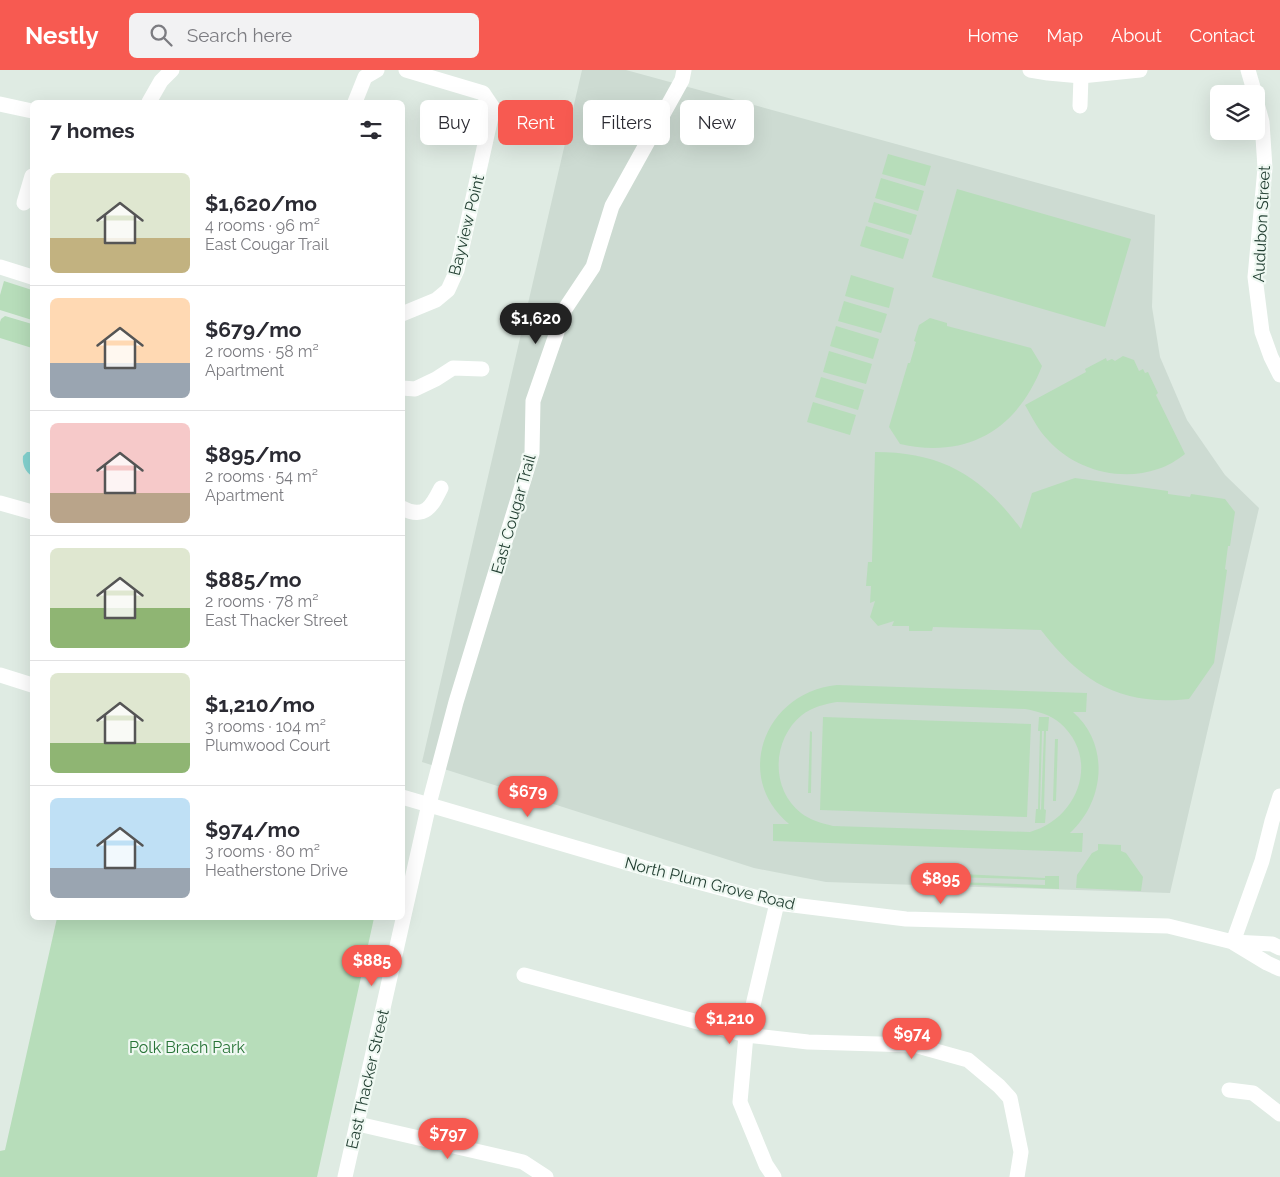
<!DOCTYPE html>
<html lang="en">
<head>
<meta charset="utf-8">
<style>
	body { margin:0; font-family:Raleway,sans-serif; background:#f2f2f3; color:#2b2b33; height:100vh; display:flex; flex-direction:column; font-size:19px; white-space:nowrap }
	* { box-sizing:border-box; margin:0 }
	p { font-size:16px; color:#7c7c81 }
	.icon { flex:none; width:28px; height:28px; fill:none; stroke:currentColor; stroke-width:2; stroke-linecap:round; stroke-linejoin:round }
	.map { position:relative; flex:1; overflow:hidden }
	.sheet { position:absolute; left:30px; top:30px; width:375px; height:820px; display:flex; flex-direction:column; background:#fff; border-radius:8px; box-shadow:0 5px 20px #0002 }
	.sheet>* { flex:none }
	.hud { position:absolute; left:420px; top:30px; width:475px; height:45px; display:flex; gap:10px }
	.controls { position:absolute; left:1210px; top:15px; display:grid; gap:10px }
	.controls a { display:grid; place-items:center; width:55px; height:55px; border-radius:8px; background:#fff; box-shadow:0 5px 20px #0002; font-size:25px }
	.price { position:absolute; translate:-50% -42px; padding:0 11px; border-radius:18px; background:#f75a51; color:#fff; font-size:16px; line-height:32px; filter:drop-shadow(0 1px 2px #0008) }
	.price::after { content:''; position:absolute; left:50%; top:30px; width:15px; height:11px; margin-left:-8px; background:inherit; clip-path:polygon(0 0,100% 0,50% 100%) }
	.price.selected { background:#222; color:#fff }
	ul { padding:0; list-style:none }
	li { display:flex; align-items:center; gap:15px; height:125px; padding:0 20px }
	li+li { border-top:1px solid #e1e1e2 }
	li span { display:grid; place-items:center; flex:none; width:140px; height:100px; border-radius:8px; color:#555 }
	li>.icon { margin-inline-start:auto }
	span .icon { width:60px; height:60px; fill:#fffc; stroke-width:1 }
	li b { font-size:21px }
	h2 { display:flex; justify-content:space-between; align-items:center; height:60px; padding:0 20px; font-size:21px }
	.tag { padding:0 18px; border-radius:8px; background:#fff; box-shadow:0 5px 20px #0002; font-size:18px; line-height:45px }
	.tag.selected { background:#f75a51; color:#fff }
	header { display:flex; align-items:center; gap:30px; box-sizing:border-box; height:70px; padding:0 25px; background:#f75a51; color:#fff }
	header strong { font-size:24px }
	nav { display:flex; gap:28px; margin-inline-start:auto; font-size:18px }
	.search { width:350px; height:45px; background:#f2f2f3; display:flex; align-items:center; gap:12px; box-sizing:border-box; padding:0 18px; border-radius:8px; color:#7c7c81; font-size:19px }
	.map>svg:first-child { display:block }
</style>
</head>
<body>
<header>
<strong>Nestly</strong>
<div class="search"><svg class="icon" aria-label="search" viewBox="0 0 24 24"><circle cx="10" cy="10" r="6"/><path d="M15 15l6 6"/></svg>Search here</div>
<nav><a>Home</a><a>Map</a><a>About</a><a>Contact</a></nav>
</header>
<div class="map">
<svg width="1280" height="1107" viewBox="0 0 1280 1107">
	<rect width="100%" height="100%" fill="#dfebe3"/>
	<polygon fill="#cddbd2" points="582,0 626,0 1155,145 1152,237 1160,287 1187,350 1225,405 1259,438 1170,823 826,812 754,798 422,692"/>
	<g fill="#b7ddba" fill-rule="evenodd">
		<polygon points="888,84 931,96 925,116 882,104"/>
		<polygon points="881,108 924,121 918,141 875,128"/>
		<polygon points="957,119 1131,169 1105,257 932,207"/>
		<polygon points="874,132 917,145 911,165 868,152"/>
		<polygon points="866,156 909,169 903,189 860,176"/>
		<polygon points="851,205 894,218 889,238 845,226"/>
		<polygon points="4,211 32,220 32,250 0,240 0,225"/>
		<polygon points="844,231 887,244 881,263 838,251"/>
		<polygon points="5,246 32,254 32,278 0,268 0,252 1,249"/>
		<path d="M930 248 947 253V256L1031 278 1042 296C1017 360 967 389 900 374L889 357 908 293H910L916 272 914 271 919 255Z"/>
		<polygon points="836,256 879,269 873,289 830,276"/>
		<polygon points="829,281 872,294 866,314 823,302"/>
		<path d="M1123 286 1134 290 1139 301 1143 299 1145 303 1148 302 1158 323 1156 325 1185 384C1177 390 1168 396 1158 399 1120 412 1075 400 1048 370 1038 360 1032 347 1025 335L1086 302 1085 299 1106 288 1107 291 1112 289 1115 291Z"/>
		<polygon points="821,307 864,320 858,340 815,327"/>
		<polygon points="813,332 856,345 850,365 807,352"/>
		<path d="M875 382C942 382 982 406 1021 459L1032 423 1075 408 1168 421V424L1190 427 1191 424 1225 429 1235 442 1230 476H1228L1225 499 1227 500 1214 593 1189 629C1121 636 1082 613 1041 560L933 557 932 561H909V556H892L894 551 878 556 870 547 875 531 870 533 871 516H866L868 492H872Z"/>
		<path d="M837 615 1087 623 1086 642H1073C1110 674 1105 731 1070 763H1083L1082 782 773 771V754H789C732 707 765 622 837 615ZM837 632 1025 639C1037 641 1051 645 1060 653 1101 689 1078 749 1030 762L833 756C821 753 810 750 801 743 770 719 772 669 802 645 812 637 825 634 837 632Z"/>
		<polygon points="823,647 1031,654 1027,747 820,740"/>
		<path d="M1039 647H1049L1048 661H1046L1044 739 1046 740 1045 753H1035L1036 739H1038L1040 661H1038ZM1042 661H1044L1041 740 1040 739Z"/>
		<polygon points="810,661 812,662 811,723 808,723"/>
		<polygon points="1055,669 1058,669 1056,731 1053,731"/>
		<polygon points="1098,774 1121,775 1121,781 1126,783 1143,807 1141,821 1076,818 1077,805 1092,783 1098,780"/>
		<path d="M940 803 1045 808V806H1059V819L954 814 953 816H939ZM954 807 1045 810V815L954 812Z"/>
		<polygon points="57,848 374,848 317,1107 0,1107 0,1081 5,1080"/>
	</g>
	<path fill="#84d3d0" d="M27 382H32V406C25 402 22 394 23 386Z"/>
	<g fill="none" stroke-linecap="round" stroke-linejoin="round">
		<g stroke="#fff" stroke-width="15">
			<polyline points="1030,0 1048,3 1081,6 1140,0"/>
			<polyline points="1248,0 1255,24"/>
			<polyline points="1256,30 1262,52 1265,98 1255,207 1262,262 1271,287 1280,305"/>
			<polyline points="149,32 161,11 172,0"/>
			<polyline points="355,32 365,7 377,0"/>
			<polyline points="0,34 32,41"/>
			<polyline points="1080,36 1081,6"/>
			<polyline points="24,133 32,106"/>
			<polyline points="0,197 32,207"/>
			<polyline points="402,244 436,230 448,220 457,200 493,38 483,23 406,0"/>
			<polyline points="402,318 415,319 436,309 453,298 482,299"/>
			<polyline points="0,433 32,442"/>
			<path d="M402 438C425 450 432 436 441 418"/>
			<polyline points="0,605 32,615"/>
			<polyline points="402,727 645,798 777,833 906,849 1168,856 1233,872 1272,874 1280,878"/>
			<polyline points="1233,872 1262,791 1272,751 1280,726"/>
			<polyline points="1234,873 1267,893 1280,899"/>
			<polyline points="524,905 746,965 808,972 914,975 968,990 999,1016 1010,1028 1021,1082 1017,1107"/>
			<polyline points="1229,1020 1253,1023 1280,1044"/>
			<polyline points="358,1054 523,1092 546,1107"/>
			<polyline points="345,1107 429,734 456,632 532,383 533,331 565,239 593,197 612,136 682,10 684,0"/>
			<polyline points="774,1107 766,1095 740,1032 746,965 777,833"/>
		</g>
	</g>
	<g text-anchor="middle" stroke-width="4.5" stroke-linejoin="round" paint-order="stroke">
		<g font-size="16" fill="#1f3c2f" stroke="#eff8f2">
			<text transform="translate(1261 154) rotate(-87)" y="6">Audubon Street</text>
			<text transform="translate(466 155) rotate(-76)" y="6">Bayview Point</text>
			<text transform="translate(513 444) rotate(-74)" y="6">East Cougar Trail</text>
			<text transform="translate(710 813) rotate(14)" y="6">North Plum Grove Road</text>
			<text transform="translate(367 1009) rotate(-77)" y="6">East Thacker Street</text>
		</g>
		<g font-size="16" fill="#287437" stroke="#eff8f2">
			<text x="187" y="983">Polk Brach Park</text>
		</g>
	</g>
</svg>
<div class="controls">
<a><svg class="icon" aria-label="layers" viewBox="0 0 24 24"><path d="M12 4l9 5-9 5-9-5zM3 14l9 5 9-5"/></svg></a>
</div>
<b class="price selected" style="left:536px;top:275px">$1,620</b>
<b class="price" style="left:528px;top:748px">$679</b>
<b class="price" style="left:941px;top:835px">$895</b>
<b class="price" style="left:372px;top:917px">$885</b>
<b class="price" style="left:730px;top:975px">$1,210</b>
<b class="price" style="left:912px;top:990px">$974</b>
<b class="price" style="left:448px;top:1090px">$797</b>
<div class="hud">
<a class="tag">Buy</a>
<a class="tag selected">Rent</a>
<a class="tag">Filters</a>
<a class="tag">New</a>
</div>
<section class="sheet">
<h2>7 homes<svg class="icon" aria-label="filters" viewBox="0 0 24 24"><path d="M4 7h16M4 17h16"/><circle cx="9" cy="7" r="2"/><circle cx="15" cy="17" r="2"/></svg></h2>
<ul>
<li><span style="background:linear-gradient(#dfe7d0 65%,#c2b280 0)"><svg class="icon" aria-label="home" viewBox="0 0 24 24"><path d="M3 11l9-7 9 7M6 9v11h12V9"/></svg></span><div><b>$1,620/mo</b><p>4 rooms · 96 m²</p><p>East Cougar Trail</p></div></li>
<li><span style="background:linear-gradient(#ffd9b3 65%,#9aa5b1 0)"><svg class="icon" aria-label="home" viewBox="0 0 24 24"><path d="M3 11l9-7 9 7M6 9v11h12V9"/></svg></span><div><b>$679/mo</b><p>2 rooms · 58 m²</p><p>Apartment</p></div></li>
<li><span style="background:linear-gradient(#f6c9c9 70%,#b9a48a 0)"><svg class="icon" aria-label="home" viewBox="0 0 24 24"><path d="M3 11l9-7 9 7M6 9v11h12V9"/></svg></span><div><b>$895/mo</b><p>2 rooms · 54 m²</p><p>Apartment</p></div></li>
<li><span style="background:linear-gradient(#dfe7d0 60%,#8fb573 0)"><svg class="icon" aria-label="home" viewBox="0 0 24 24"><path d="M3 11l9-7 9 7M6 9v11h12V9"/></svg></span><div><b>$885/mo</b><p>2 rooms · 78 m²</p><p>East Thacker Street</p></div></li>
<li><span style="background:linear-gradient(#dfe7d0 70%,#8fb573 0)"><svg class="icon" aria-label="home" viewBox="0 0 24 24"><path d="M3 11l9-7 9 7M6 9v11h12V9"/></svg></span><div><b>$1,210/mo</b><p>3 rooms · 104 m²</p><p>Plumwood Court</p></div></li>
<li><span style="background:linear-gradient(#bfe0f5 70%,#9aa5b1 0)"><svg class="icon" aria-label="home" viewBox="0 0 24 24"><path d="M3 11l9-7 9 7M6 9v11h12V9"/></svg></span><div><b>$974/mo</b><p>3 rooms · 80 m²</p><p>Heatherstone Drive</p></div></li>
</ul>
</section>
</div>
</body>
</html>
